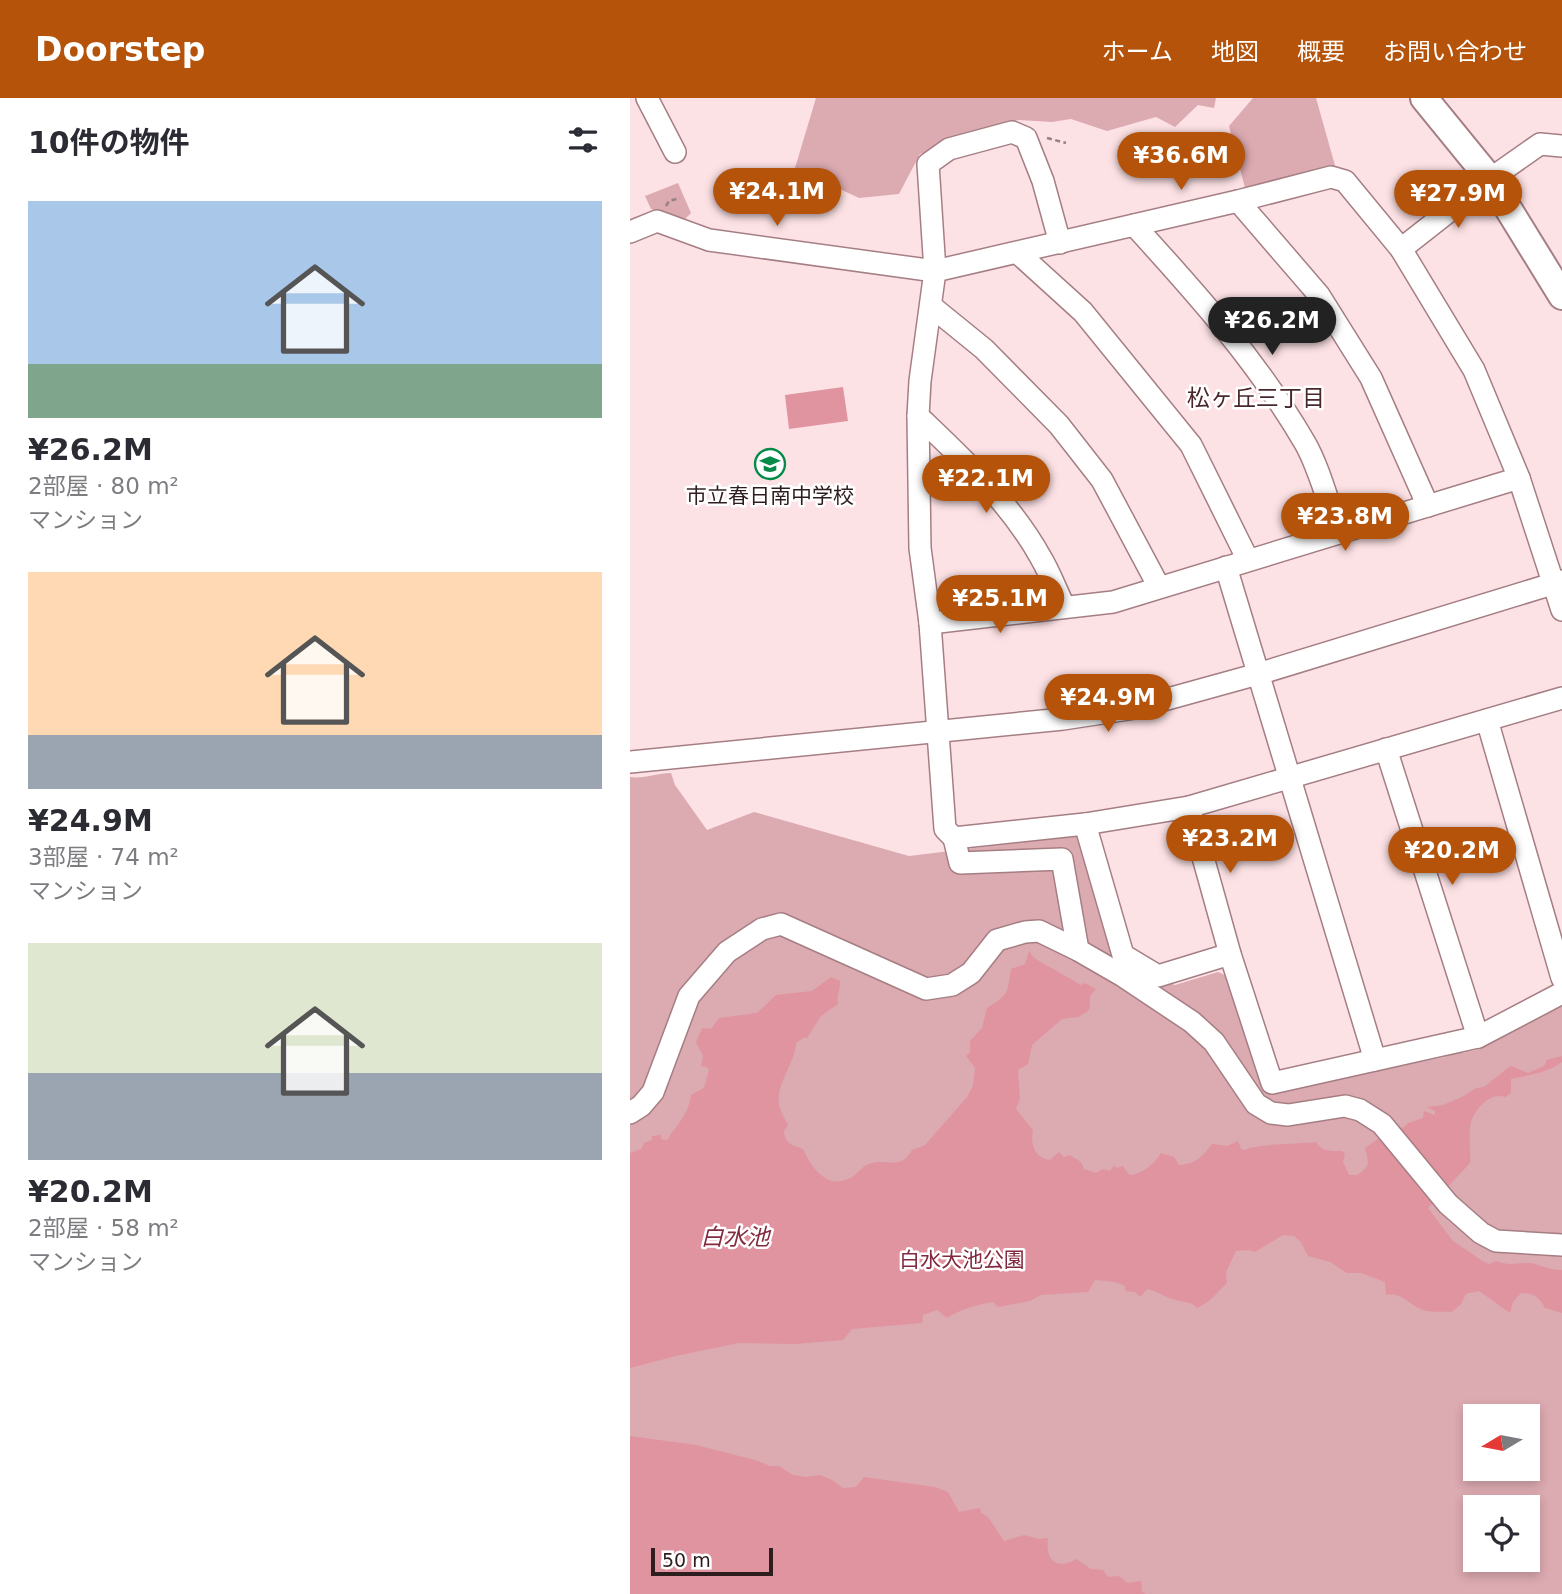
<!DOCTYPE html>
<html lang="ja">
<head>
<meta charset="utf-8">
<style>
	body { margin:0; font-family:"DejaVu Sans","Noto Sans JP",sans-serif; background:#f2f2f3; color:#2b2b33; height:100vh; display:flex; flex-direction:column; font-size:26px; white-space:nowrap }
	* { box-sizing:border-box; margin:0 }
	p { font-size:23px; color:#7c7c81 }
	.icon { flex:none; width:38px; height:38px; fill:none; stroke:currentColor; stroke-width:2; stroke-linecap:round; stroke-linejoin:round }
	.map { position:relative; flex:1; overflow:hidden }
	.sheet { display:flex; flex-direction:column; background:#fff; width:630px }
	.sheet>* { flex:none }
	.needle { width:46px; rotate:260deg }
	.tools { position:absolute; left:833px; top:1306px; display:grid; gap:14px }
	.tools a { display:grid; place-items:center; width:77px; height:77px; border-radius:0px; background:#fff; box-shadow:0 4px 10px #0003; font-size:35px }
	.scale { position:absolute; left:21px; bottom:18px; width:122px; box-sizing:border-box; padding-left:7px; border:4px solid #2d1d1f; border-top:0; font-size:19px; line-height:24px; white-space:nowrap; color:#2d1d1f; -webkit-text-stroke:5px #fff; paint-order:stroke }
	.price { position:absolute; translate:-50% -60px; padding:0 16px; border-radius:24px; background:#b45309; color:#fff; font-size:23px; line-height:46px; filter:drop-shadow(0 2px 4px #0008) }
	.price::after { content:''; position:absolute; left:50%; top:42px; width:21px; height:16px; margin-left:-10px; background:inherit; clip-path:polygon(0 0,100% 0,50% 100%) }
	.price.selected { background:#222; color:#fff }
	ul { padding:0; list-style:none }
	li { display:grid; align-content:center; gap:14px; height:371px; padding:0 28px }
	li span { display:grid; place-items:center; height:217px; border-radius:0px; color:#555 }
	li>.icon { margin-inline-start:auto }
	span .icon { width:126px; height:126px; fill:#fffc; stroke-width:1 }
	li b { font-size:30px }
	h2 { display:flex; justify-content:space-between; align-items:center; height:84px; padding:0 28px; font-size:30px }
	header { display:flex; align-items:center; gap:42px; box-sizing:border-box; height:98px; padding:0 35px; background:#b45309; color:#fff }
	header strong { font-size:33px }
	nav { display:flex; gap:38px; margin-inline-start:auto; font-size:24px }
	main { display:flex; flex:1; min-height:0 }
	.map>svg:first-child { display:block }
</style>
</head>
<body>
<header>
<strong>Doorstep</strong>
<nav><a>ホーム</a><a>地図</a><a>概要</a><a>お問い合わせ</a></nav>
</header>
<main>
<section class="sheet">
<h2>10件の物件<svg class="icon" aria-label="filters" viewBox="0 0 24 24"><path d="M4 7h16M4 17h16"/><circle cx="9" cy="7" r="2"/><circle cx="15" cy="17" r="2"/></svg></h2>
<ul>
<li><span style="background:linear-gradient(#a9c7e8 75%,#7fa58c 0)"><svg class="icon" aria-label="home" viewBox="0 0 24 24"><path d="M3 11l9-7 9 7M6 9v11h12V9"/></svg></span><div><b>¥26.2M</b><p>2部屋 · 80 m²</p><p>マンション</p></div></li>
<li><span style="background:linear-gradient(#ffd9b3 75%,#9aa5b1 0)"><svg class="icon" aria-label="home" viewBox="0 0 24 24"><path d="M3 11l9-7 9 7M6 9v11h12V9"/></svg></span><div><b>¥24.9M</b><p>3部屋 · 74 m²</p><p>マンション</p></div></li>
<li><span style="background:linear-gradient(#dfe7d0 60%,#9aa5b1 0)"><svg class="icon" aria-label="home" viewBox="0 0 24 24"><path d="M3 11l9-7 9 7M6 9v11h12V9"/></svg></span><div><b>¥20.2M</b><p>2部屋 · 58 m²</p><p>マンション</p></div></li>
</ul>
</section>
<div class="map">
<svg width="932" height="1496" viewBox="0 0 932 1496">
	<rect width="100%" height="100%" fill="#fde2e5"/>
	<g fill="#dcaab1" fill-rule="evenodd">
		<polygon points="186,0 586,0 584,10 568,7 545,29 526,19 477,33 441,21 422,24 388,22 290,56 269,96 229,100 165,70"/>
		<polygon points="623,0 686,0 706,71 616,94 599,28"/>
		<polygon points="48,85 61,115 55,121 21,111 15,98"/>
		<path d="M41 675 45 687 77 732 124 714 279 758 451 737 483 865 527 889 539 885 545 887 588 874 597 878 622 948C620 965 628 984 642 994L815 959 820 954 829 951 832 955 847 952 932 903V1496H0V679C15 681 26 675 41 675ZM845 1318H898V1370H845ZM845 1409H898V1461H845Z"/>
	</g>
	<g fill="#e094a0">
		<polygon points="213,289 218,323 159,331 155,297"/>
		<path d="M399 853 404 860 451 887 455 885 466 891 460 898V910L457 914 448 919 432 921 402 947 398 966 388 972 390 1001 386 1011 403 1032C400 1046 405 1061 420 1062L429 1054 434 1059 440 1057 451 1064 454 1071 466 1075 473 1071 480 1073 484 1067 486 1070 493 1068 499 1077C512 1077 525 1065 531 1055L544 1059 549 1067C566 1066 572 1059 582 1046L597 1048 608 1043 611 1051 615 1052C623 1046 670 1046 686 1044 692 1054 701 1053 712 1053L715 1056 713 1064 719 1077H727C742 1068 738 1063 735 1050 747 1042 759 1031 774 1029L778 1025 793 1020 794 1013 805 1017V1013L797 1009 813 1007 832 999 846 990 854 989 879 969 882 968 898 975 914 968 917 962 932 958V964C916 975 900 977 881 981V995L875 999C860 994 846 1010 841 1024 838 1036 841 1052 840 1065L798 1110 823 1143 854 1164 859 1166 866 1163C877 1168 887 1165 899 1165 911 1166 919 1173 932 1172V1215L915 1210C909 1199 904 1195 891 1195L883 1204 880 1215 849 1193 836 1196 831 1206 822 1214C813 1213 801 1215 793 1212 778 1207 773 1194 756 1197L755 1184 731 1175H717L700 1164 678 1158 671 1144 664 1138 653 1137 625 1154 619 1152 606 1153 596 1174 597 1185C586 1195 581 1204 567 1210 559 1202 555 1205 546 1202 536 1200 528 1193 517 1191L510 1199 505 1194 495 1193V1188L485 1184 465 1182 458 1194 411 1197 400 1203 368 1209 363 1204C347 1207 330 1211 317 1220L307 1212 293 1217 292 1225 222 1231 213 1242 166 1246 109 1245 46 1258 0 1270V1055L11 1051 14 1045 22 1042V1038L31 1037V1041L37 1042C46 1028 59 1016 61 997L74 990 79 972 77 969 71 968 73 958 66 944 72 930 81 931 89 920 127 915 146 897 182 893 201 879 210 883C211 890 206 896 208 906L191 918 177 940H173L166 945C165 966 146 985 149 1006 150 1014 155 1020 158 1027L154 1033C155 1046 162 1047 173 1051 182 1071 198 1093 222 1079 228 1075 232 1068 239 1066 256 1059 270 1074 282 1052L295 1047 337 999 343 988 345 970 336 958 340 954V943L352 930 357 910C380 896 377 895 381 871L395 866Z"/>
		<path d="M0 1338 66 1347 125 1362 140 1368H149L163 1377 176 1379 190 1377 202 1382 213 1390 226 1389 234 1379 305 1389 318 1394 329 1414 350 1410 351 1415 358 1419 374 1443 394 1437 409 1441 418 1440C415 1462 426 1473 446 1461L461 1471 473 1472 478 1479 489 1478 497 1485 511 1483 512 1494 516 1496H0Z"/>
	</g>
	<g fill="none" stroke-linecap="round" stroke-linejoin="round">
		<g stroke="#a57e83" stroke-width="24">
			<g id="minor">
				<polyline points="17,0 45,54"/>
				<polyline points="608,103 689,197 741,280 798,408"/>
				<path d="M504 127C566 195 628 264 675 345 689 369 699 408 709 435"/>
				<polyline points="0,134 27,123 79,142 305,173 608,103 701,79 715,83 771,151 844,272 889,380 932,512"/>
				<polyline points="430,145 413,83 396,40 382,34 319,51 298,66 305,173 290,283 288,318 290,450 300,525 315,731 324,740 455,726 559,709 932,600"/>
				<polyline points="771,151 860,81 910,46 932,48"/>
				<polyline points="388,155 453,214 561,347 618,462"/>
				<polyline points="301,208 354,251 429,327 472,382 529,489"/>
				<path d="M288 318C333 361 380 404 411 460 420 475 426 492 434 508"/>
				<polyline points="596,469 745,962"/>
				<polyline points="300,525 483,504 889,380"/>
				<polyline points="857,622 932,880"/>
				<polyline points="756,651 848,939"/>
				<polyline points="0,664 433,621 505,610 628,576 932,483"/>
				<polyline points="559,709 600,856 642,985 848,939 932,895"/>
				<polyline points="455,726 493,857 528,878 600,856"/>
				<polyline points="324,740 330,765 432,761 448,852"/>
				<polyline points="0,1015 11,1008 23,994 59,898 97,854 132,831 151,826 296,891 322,887 341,875 367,842 395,834 409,833 448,852 493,878 562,924 584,944 626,1006 641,1015 658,1017 715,1008 730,1012 752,1026 818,1106 851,1135 866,1143 932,1147"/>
			</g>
		</g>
		<g stroke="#a57e83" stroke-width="30">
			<polyline id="major" points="794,0 860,81 932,198"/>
		</g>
		<g stroke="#978184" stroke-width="2.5" stroke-dasharray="5 3.5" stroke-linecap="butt">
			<polyline points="417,40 436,45"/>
			<polyline points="36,108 39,103 50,100"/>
		</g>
		<use href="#minor" stroke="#fff" stroke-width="21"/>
		<use href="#major" stroke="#fff" stroke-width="26"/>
	</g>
	<defs>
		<g id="school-ring" transform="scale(1.575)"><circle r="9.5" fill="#fff" stroke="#058b48" stroke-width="1.5"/><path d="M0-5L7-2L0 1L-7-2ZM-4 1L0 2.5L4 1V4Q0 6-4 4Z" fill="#058b48"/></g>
	</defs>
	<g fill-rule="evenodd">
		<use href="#school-ring" x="140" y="366"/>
	</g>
	<g text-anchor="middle" stroke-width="5" stroke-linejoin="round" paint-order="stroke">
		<g font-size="21" fill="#2d1d1f" stroke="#fff">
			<text x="140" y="405">市立春日南中学校</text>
		</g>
		<g font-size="21" fill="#81293e" stroke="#fff">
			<text x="332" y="1169">白水大池公園</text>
		</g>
		<g font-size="23" fill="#49282d" stroke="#fff">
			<text x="626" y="308">松ヶ丘三丁目</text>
		</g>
		<g font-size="23" font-style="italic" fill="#842b40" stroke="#fff">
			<text x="105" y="1147">白水池</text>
		</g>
	</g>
</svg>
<div class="tools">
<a><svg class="needle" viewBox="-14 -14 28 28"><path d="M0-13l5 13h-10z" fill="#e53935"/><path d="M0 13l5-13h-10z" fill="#7c7c81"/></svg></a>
<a><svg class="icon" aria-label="locate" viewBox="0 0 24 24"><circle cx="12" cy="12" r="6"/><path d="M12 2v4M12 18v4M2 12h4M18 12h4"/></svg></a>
</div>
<div class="scale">50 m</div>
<b class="price" style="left:551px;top:94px">¥36.6M</b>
<b class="price" style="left:147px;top:130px">¥24.1M</b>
<b class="price" style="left:828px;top:132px">¥27.9M</b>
<b class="price selected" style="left:642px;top:259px">¥26.2M</b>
<b class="price" style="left:356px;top:417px">¥22.1M</b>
<b class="price" style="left:715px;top:455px">¥23.8M</b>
<b class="price" style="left:370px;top:537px">¥25.1M</b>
<b class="price" style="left:478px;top:636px">¥24.9M</b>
<b class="price" style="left:600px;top:777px">¥23.2M</b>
<b class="price" style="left:822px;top:789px">¥20.2M</b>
</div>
</main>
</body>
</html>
